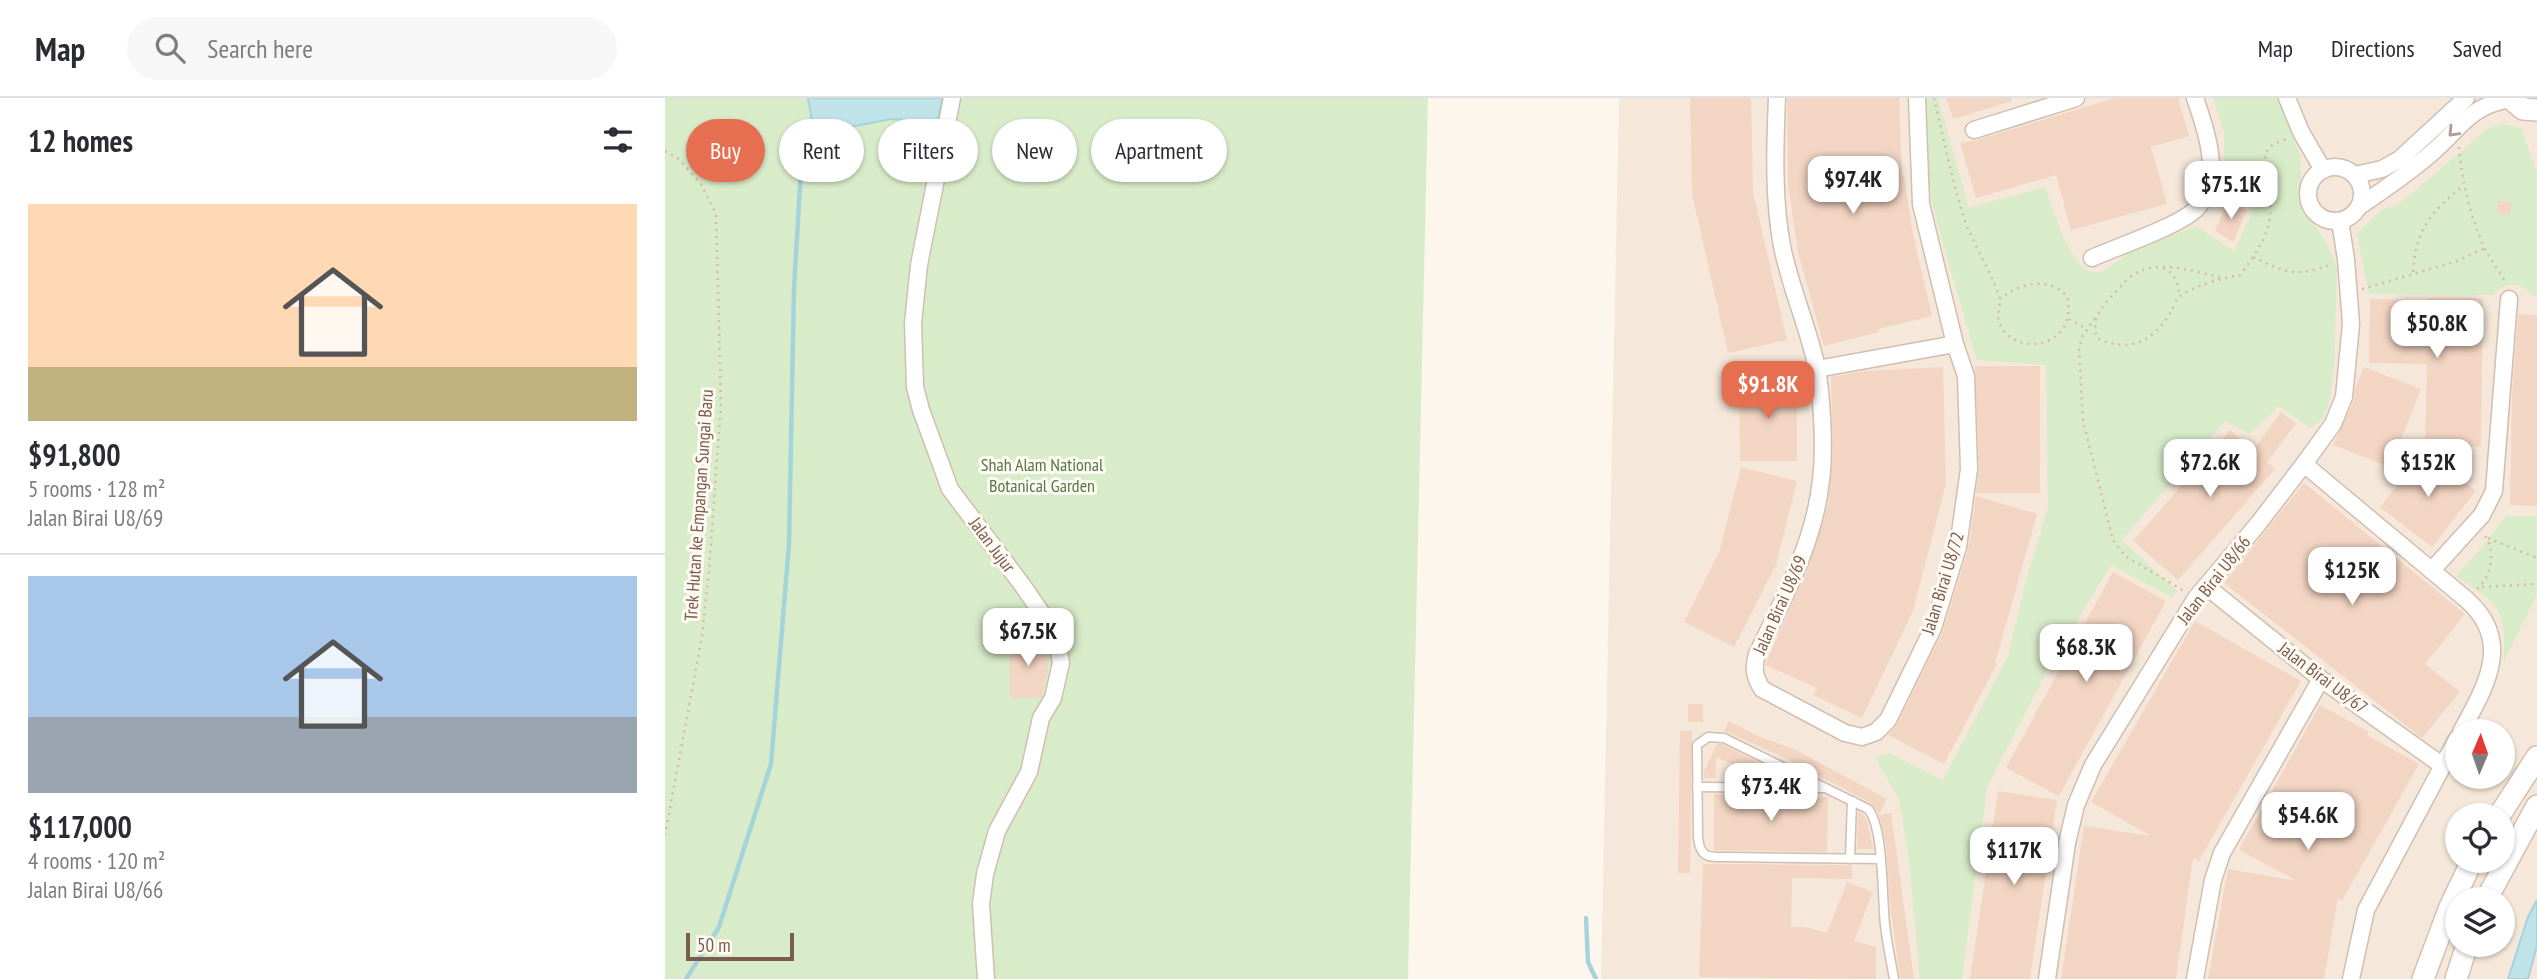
<!DOCTYPE html>
<html lang="en">
<head>
<meta charset="utf-8">
<style>
	body { margin:0; font-family:"PT Sans Narrow",sans-serif; background:#f7f7f7; color:#2b2b33; height:100vh; display:flex; flex-direction:column; font-size:26px; white-space:nowrap }
	* { box-sizing:border-box; margin:0 }
	p { font-size:23px; color:#7c7c81 }
	.icon { flex:none; width:38px; height:38px; fill:none; stroke:currentColor; stroke-width:2; stroke-linecap:round; stroke-linejoin:round }
	.map { position:relative; flex:1; overflow:hidden }
	.drawer { display:flex; flex-direction:column; background:#fff; width:665px }
	.drawer>* { flex:none }
	.top-card { position:absolute; left:21px; top:21px; width:665px; height:63px; display:flex; gap:14px }
	.needle { width:46px; rotate:2deg }
	.controls { position:absolute; left:1780px; top:621px; display:grid; gap:14px }
	.controls a { display:grid; place-items:center; width:70px; height:70px; border-radius:50%; background:#fff; box-shadow:0 2px 5px #0004; font-size:35px }
	.scale { position:absolute; left:21px; bottom:18px; width:108px; box-sizing:border-box; padding-left:7px; border:4px solid #7a5c4d; border-top:0; font-size:19px; line-height:24px; white-space:nowrap; color:#7a5c4d; -webkit-text-stroke:5px #fffaf3; paint-order:stroke }
	.price { position:absolute; translate:-50% -60px; padding:0 16px; border-radius:14px; background:#fff; color:#222; font-size:23px; line-height:46px; filter:drop-shadow(0 2px 4px #0008) }
	.price::after { content:''; position:absolute; left:50%; top:42px; width:21px; height:16px; margin-left:-10px; background:inherit; clip-path:polygon(0 0,100% 0,50% 100%) }
	.price.selected { background:#e76f51; color:#fff }
	ul { padding:0; list-style:none }
	li { display:grid; align-content:center; gap:14px; height:371px; padding:0 28px }
	li+li { border-top:2px solid #e1e1e2 }
	li span { display:grid; place-items:center; height:217px; border-radius:0px; color:#555 }
	li>.icon { margin-inline-start:auto }
	span .icon { width:126px; height:126px; fill:#fffc; stroke-width:1 }
	li b { font-size:30px }
	h2 { display:flex; justify-content:space-between; align-items:center; height:84px; padding:0 28px; font-size:30px }
	.pill { padding:0 24px; border-radius:32px; background:#fff; box-shadow:0 2px 5px #0004; font-size:24px; line-height:63px }
	.pill.selected { background:#e76f51; color:#fff }
	header { display:flex; align-items:center; gap:42px; box-sizing:border-box; height:98px; padding:0 35px; background:#fff; border-bottom:2px solid #e1e1e2 }
	header strong { font-size:33px }
	nav { display:flex; gap:38px; margin-inline-start:auto; font-size:24px }
	.search { width:490px; height:63px; background:#f7f7f7; display:flex; align-items:center; gap:18px; box-sizing:border-box; padding:0 24px; border-radius:38px; color:#7c7c81; font-size:26px }
	main { display:flex; flex:1; min-height:0 }
	.map>svg:first-child { display:block }
</style>
</head>
<body>
<header>
<strong>Map</strong>
<div class="search"><svg class="icon" aria-label="search" viewBox="0 0 24 24"><circle cx="10" cy="10" r="6"/><path d="M15 15l6 6"/></svg>Search here</div>
<nav><a>Map</a><a>Directions</a><a>Saved</a></nav>
</header>
<main>
<section class="drawer">
<h2>12 homes<svg class="icon" aria-label="filters" viewBox="0 0 24 24"><path d="M4 7h16M4 17h16"/><circle cx="9" cy="7" r="2"/><circle cx="15" cy="17" r="2"/></svg></h2>
<ul>
<li><span style="background:linear-gradient(#ffd9b3 75%,#c2b280 0)"><svg class="icon" aria-label="home" viewBox="0 0 24 24"><path d="M3 11l9-7 9 7M6 9v11h12V9"/></svg></span><div><b>$91,800</b><p>5 rooms · 128 m²</p><p>Jalan Birai U8/69</p></div></li>
<li><span style="background:linear-gradient(#a9c7e8 65%,#9aa5b1 0)"><svg class="icon" aria-label="home" viewBox="0 0 24 24"><path d="M3 11l9-7 9 7M6 9v11h12V9"/></svg></span><div><b>$117,000</b><p>4 rooms · 120 m²</p><p>Jalan Birai U8/66</p></div></li>
</ul>
</section>
<div class="map">
<svg width="1872" height="881" viewBox="0 0 1872 881">
	<rect width="100%" height="100%" fill="#fdf6ec"/>
	<path fill="#f5e8da" fill-rule="evenodd" d="M954 0H1872V881H936ZM1792 634H1838V679H1792ZM1792 718H1838V763H1792ZM1792 802H1838V847H1792Z"/>
	<g fill="#d8ecc9">
		<polygon points="0,0 763,0 743,881 0,881"/>
		<path d="M1261 0H1273L1304 110 1380 89C1387 108 1408 181 1434 174 1443 172 1457 159 1466 154 1487 144 1510 137 1531 128L1569 153 1589 110 1556 90 1559 68V34L1548 0H1613L1636 59V98L1645 119 1663 148 1672 169 1669 273 1664 305 1657 322 1645 330 1614 308 1585 336 1560 323 1457 442 1512 493 1507 499 1446 467 1382 573 1322 689 1297 881H1255L1244 762 1234 702 1210 658 1226 656 1278 682 1343 558 1363 475 1383 410 1381 267 1312 262 1277 143 1264 92Z"/>
		<path d="M1836 26 1856 30 1872 74V198L1866 197C1856 182 1839 184 1828 197L1704 196 1692 136 1715 113 1734 106 1822 31Z"/>
		<path d="M1841 418H1872V496L1839 563C1841 508 1835 508 1791 478L1819 447Z"/>
	</g>
	<g fill="#bfe3e8" stroke="#a5d3da" stroke-width="2">
		<polygon points="143,0 278,0 272,24 226,21 149,36"/>
		<polygon points="1872,802 1872,848 1863,881 1843,881 1863,819"/>
	</g>
	<g fill="none" stroke-linecap="round" stroke-linejoin="round">
		<g stroke="#a5d3da" stroke-width="4.5">
			<polyline points="921,820 923,864 931,881"/>
			<polyline points="21,881 54,829 106,666 124,446 129,190 136,72 152,33"/>
		</g>
	</g>
	<g fill="#f3d5c3">
		<polygon points="1025,0 1086,0 1088,94 1122,242 1063,255 1027,96"/>
		<polygon points="1122,0 1234,0 1237,78 1239,78 1248,136 1267,218 1213,231 1214,234 1159,248 1133,154 1123,86"/>
		<polygon points="1281,0 1346,0 1347,3 1288,21"/>
		<polygon points="1450,0 1513,0 1524,38 1486,49 1502,106 1406,132 1391,77 1311,100 1295,45 1312,42"/>
		<polygon points="1564,102 1582,112 1568,144 1550,133"/>
		<polygon points="1832,103 1846,104 1846,117 1832,115"/>
		<polygon points="1763,200 1818,200 1816,349 1760,348 1762,266 1704,265 1705,201 1763,202"/>
		<polygon points="1853,216 1872,217 1872,408 1845,407 1847,298"/>
		<polygon points="1310,268 1375,268 1375,395 1311,395 1314,371"/>
		<polygon points="1278,269 1281,385 1248,513 1197,620 1148,597 1152,590 1100,567 1141,475 1163,407 1168,357 1166,279 1201,273"/>
		<polygon points="1699,269 1756,291 1725,369 1668,347 1689,303 1690,291"/>
		<polygon points="1074,283 1132,283 1132,363 1075,363"/>
		<polygon points="1616,314 1631,326 1602,364 1610,371 1513,482 1468,443 1565,332 1588,352"/>
		<polygon points="1760,353 1811,393 1767,449 1715,409"/>
		<polygon points="1076,369 1132,383 1111,467 1069,549 1019,524 1055,452"/>
		<polygon points="1639,385 1800,516 1760,566 1795,594 1757,640 1559,485"/>
		<polygon points="1311,398 1372,416 1330,565 1332,566 1279,666 1223,637 1232,627 1278,533 1303,452"/>
		<polygon points="1448,474 1501,503 1394,698 1341,670"/>
		<polygon points="1530,523 1636,583 1534,763 1528,760 1511,881 1396,881 1419,728 1486,738 1426,704"/>
		<polygon points="345,542 381,542 383,574 376,600 345,600"/>
		<rect x="1023" y="606" width="15" height="18"/>
		<polygon points="1655,607 1704,634 1702,637 1754,666 1677,803 1673,800 1659,881 1543,881 1563,771 1632,783 1574,752"/>
		<polygon points="1064,623 1095,639 1129,651 1222,701 1214,716 1206,705 1120,660 1059,633"/>
		<polygon points="1015,633 1027,633 1025,775 1013,775"/>
		<polygon points="1052,646 1057,646 1103,669 1097,680 1051,659 1051,680 1039,680 1039,673"/>
		<polygon points="1333,693 1392,702 1365,881 1305,881"/>
		<polygon points="1049,696 1163,699 1162,754 1049,752"/>
		<polygon points="1193,713 1198,716 1202,722 1208,751 1192,751"/>
		<polygon points="1226,715 1249,881 1235,880 1225,806 1221,747 1214,717"/>
		<polygon points="1038,766 1187,767 1187,781 1127,780 1126,829 1140,829 1162,835 1182,784 1208,794 1189,843 1211,849 1211,881 1034,879"/>
	</g>
	<g fill="none" stroke-linecap="round" stroke-linejoin="round">
		<g stroke="#d1beb0" stroke-width="11">
			<g id="lane">
				<polyline points="1032,689 1158,690"/>
				<polyline points="1185,761 1187,703"/>
				<path d="M1215 761 1063 759C1044 759 1035 761 1033 739L1032 647 1043 639 1059 640 1203 711C1219 728 1217 801 1220 827 1222 845 1226 863 1229 881"/>
			</g>
		</g>
		<g stroke="#d1beb0" stroke-width="19">
			<g id="street">
				<polyline points="287,0 254,167 248,225 250,289 256,312 285,391 358,488 391,536 396,565 388,600 376,620 364,674 332,733 320,776 316,806 321,881"/>
				<path d="M1112 0C1110 49 1108 100 1117 148 1125 190 1144 230 1152 271 1157 301 1160 352 1156 382 1150 443 1118 502 1092 556 1088 570 1089 578 1097 591L1180 635 1197 639 1211 634 1223 622 1268 530 1293 449 1304 371 1301 278 1290 246 1256 106 1252 0"/>
				<polyline points="1622,0 1636,34 1658,72"/>
				<polyline points="1309,32 1411,0"/>
				<circle cx="1670" cy="96" r="27"/>
				<polyline points="1690,77 1717,71 1735,61 1801,0"/>
				<path d="M1695 108C1721 90 1747 73 1770 52 1799 26 1804 9 1845 1"/>
				<path d="M1427 160C1451 149 1518 127 1533 109 1558 78 1541 32 1530 0"/>
				<polyline points="1152,271 1290,246"/>
				<path d="M1639 366 1802 502C1849 544 1820 589 1796 634"/>
				<polyline points="1767,472 1817,417 1829,393 1844,201"/>
				<polyline points="1541,488 1656,581 1778,668"/>
				<polyline points="1382,881 1402,745 1411,707 1428,667 1531,500 1593,426 1639,366 1668,326 1679,299 1686,226 1681,161 1675,123"/>
				<polyline points="1530,881 1548,782 1557,755 1656,581"/>
				<polyline points="1686,881 1701,812 1792,641"/>
			</g>
		</g>
		<g stroke="#d6c0b0" stroke-width="24">
			<g id="secondary">
				<polyline points="1845,0 1858,11 1872,12"/>
				<polyline points="1834,718 1872,659"/>
				<polyline points="1821,802 1872,708"/>
				<polyline points="1758,881 1785,809 1807,763"/>
				<polyline points="1791,881 1802,847"/>
			</g>
		</g>
		<g stroke="#d9b8a5" stroke-width="2.5" stroke-dasharray="2 5" stroke-linecap="butt">
			<path d="M1269 0C1278 38 1286 77 1297 114 1306 143 1324 169 1334 198 1337 206 1331 215 1334 224 1347 260 1414 252 1402 198 1383 178 1355 185 1335 201"/>
			<path d="M1794 49C1797 83 1805 117 1819 149 1825 162 1835 173 1841 186"/>
			<polyline points="0,53 14,61 36,86 51,116 56,306 44,472 37,538 0,737"/>
			<path d="M1588 159C1623 176 1631 179 1668 166"/>
			<path d="M1498 170C1510 175 1514 186 1514 198"/>
			<path d="M1748 174C1751 130 1766 114 1799 87"/>
			<path d="M1555 179C1526 173 1489 159 1464 180 1457 186 1451 194 1445 200 1433 213 1427 223 1432 240 1465 256 1488 243 1506 214 1508 210 1510 203 1514 199 1524 189 1561 179 1575 177 1588 160 1602 141 1605 119 1608 101 1593 62 1604 50 1609 45 1618 42 1624 40"/>
			<polyline points="1697,191 1792,163 1820,150"/>
			<polyline points="1430,220 1417,239 1414,251 1418,323 1448,442 1460,458 1519,493"/>
			<polyline points="1404,221 1422,231"/>
			<polyline points="1823,440 1872,460"/>
			<polyline points="1817,489 1869,486 1872,484"/>
			<path d="M1812 491C1826 480 1832 450 1819 437"/>
		</g>
		<use href="#lane" stroke="#fff" stroke-width="8"/>
		<use href="#street" stroke="#fff" stroke-width="16"/>
		<use href="#secondary" stroke="#fff" stroke-width="21"/>
	</g>
	<defs><path id="oneway-chevron" d="M-2-3.5L2.5 0L-2 3.5" fill="none" stroke-width="1.6" stroke-linecap="round" stroke-linejoin="round" transform="scale(1.75)"/></defs>
	<use stroke="#af9d94" href="#oneway-chevron" transform="translate(1788 34) rotate(134)"/>
	<g text-anchor="middle" stroke-width="6" stroke-linejoin="round" paint-order="stroke">
		<g font-size="18" fill="#537a41" stroke="#fffaf3">
			<text x="377" y="373">Shah Alam National<tspan x="377" dy="21">Botanical Garden</tspan></text>
		</g>
		<g font-size="18" fill="#7a5c4d" stroke="#fffaf3">
			<text transform="translate(34 407) rotate(-86)" y="6">Trek Hutan ke Empangan Sungai Baru</text>
			<text transform="translate(327 447) rotate(53)" y="6">Jalan Jujur</text>
			<text transform="translate(1549 482) rotate(-52)" y="6">Jalan Birai U8/66</text>
			<text transform="translate(1278 485) rotate(-73)" y="6">Jalan Birai U8/72</text>
			<text transform="translate(1115 507) rotate(-66)" y="6">Jalan Birai U8/69</text>
			<text transform="translate(1658 580) rotate(37)" y="6">Jalan Birai U8/67</text>
		</g>
	</g>
</svg>
<div class="controls">
<a><svg class="needle" viewBox="-14 -14 28 28"><path d="M0-13l5 13h-10z" fill="#e53935"/><path d="M0 13l5-13h-10z" fill="#7c7c81"/></svg></a>
<a><svg class="icon" aria-label="locate" viewBox="0 0 24 24"><circle cx="12" cy="12" r="6"/><path d="M12 2v4M12 18v4M2 12h4M18 12h4"/></svg></a>
<a><svg class="icon" aria-label="layers" viewBox="0 0 24 24"><path d="M12 4l9 5-9 5-9-5zM3 14l9 5 9-5"/></svg></a>
</div>
<div class="scale">50 m</div>
<b class="price" style="left:1188px;top:118px">$97.4K</b>
<b class="price" style="left:1566px;top:123px">$75.1K</b>
<b class="price" style="left:1772px;top:262px">$50.8K</b>
<b class="price selected" style="left:1103px;top:323px">$91.8K</b>
<b class="price" style="left:1545px;top:401px">$72.6K</b>
<b class="price" style="left:1763px;top:401px">$152K</b>
<b class="price" style="left:1687px;top:509px">$125K</b>
<b class="price" style="left:363px;top:570px">$67.5K</b>
<b class="price" style="left:1421px;top:586px">$68.3K</b>
<b class="price" style="left:1106px;top:725px">$73.4K</b>
<b class="price" style="left:1643px;top:754px">$54.6K</b>
<b class="price" style="left:1349px;top:789px">$117K</b>
<div class="top-card">
<a class="pill selected">Buy</a>
<a class="pill">Rent</a>
<a class="pill">Filters</a>
<a class="pill">New</a>
<a class="pill">Apartment</a>
</div>
</div>
</main>
</body>
</html>
